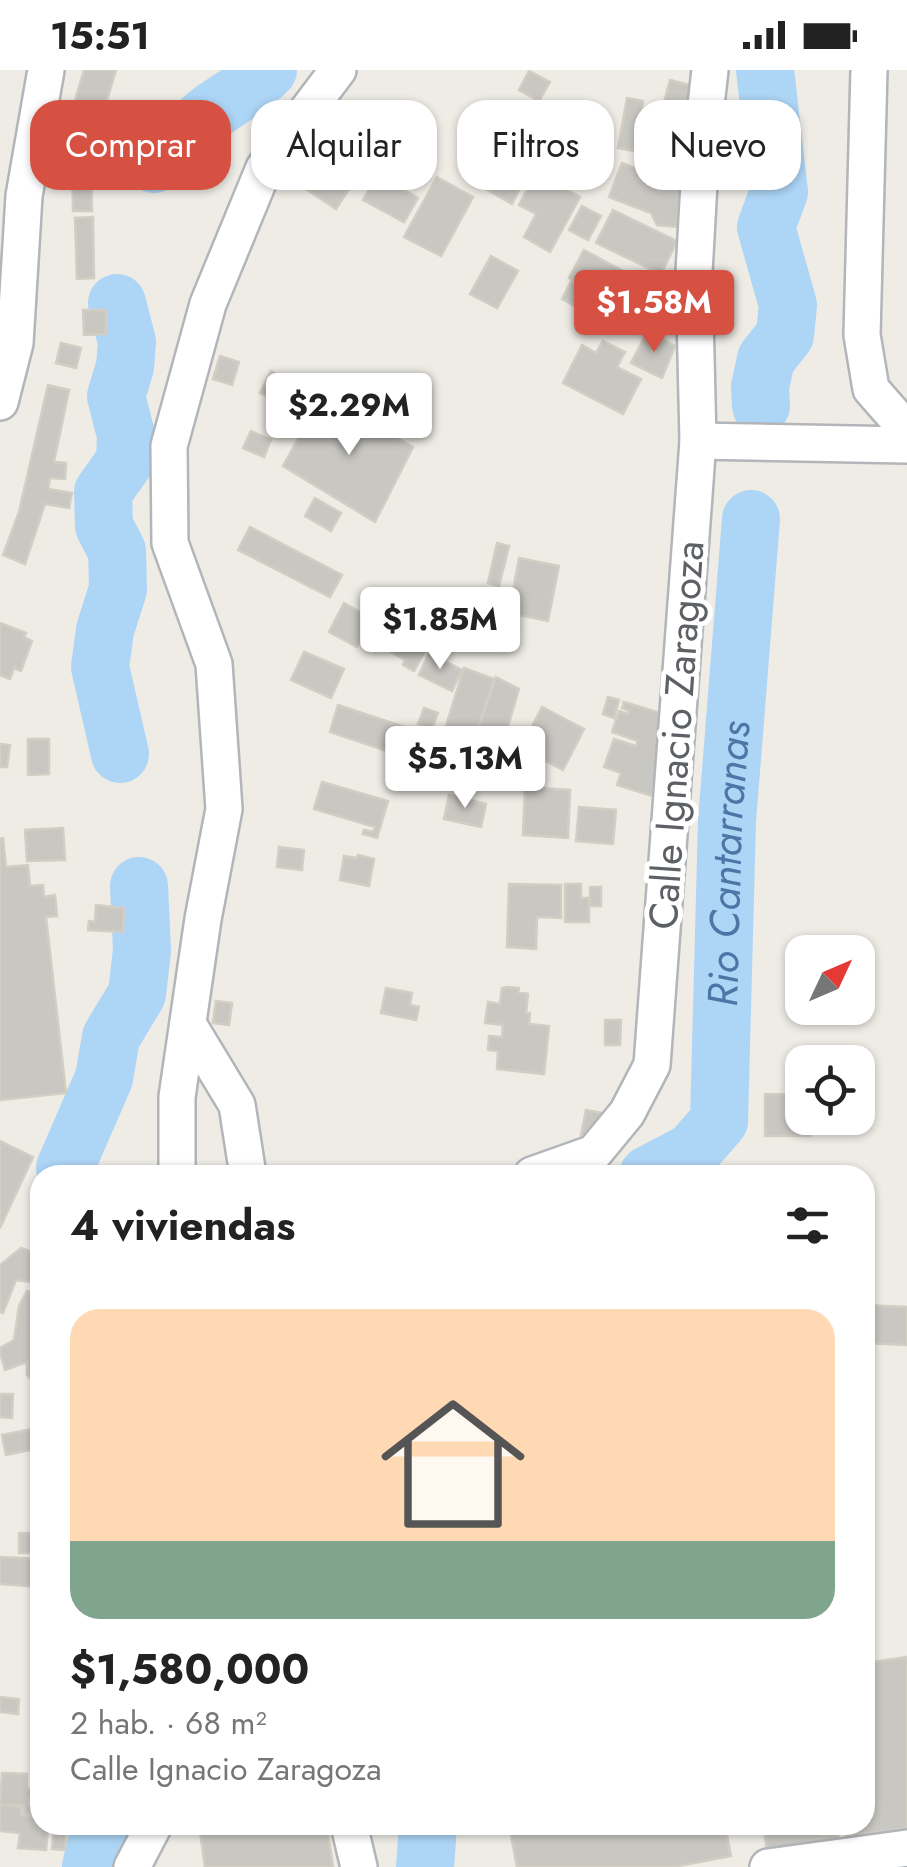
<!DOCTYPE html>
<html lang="es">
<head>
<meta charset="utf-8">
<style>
	body { margin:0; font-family:Jost,sans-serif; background:#f2f2f2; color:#222; height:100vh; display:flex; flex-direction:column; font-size:38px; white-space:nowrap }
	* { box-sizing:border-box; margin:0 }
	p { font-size:32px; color:#767676 }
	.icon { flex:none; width:55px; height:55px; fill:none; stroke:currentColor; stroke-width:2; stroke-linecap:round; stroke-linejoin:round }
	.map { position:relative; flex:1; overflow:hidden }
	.drawer { position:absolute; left:30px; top:1095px; width:845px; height:670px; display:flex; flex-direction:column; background:#fff; border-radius:30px; box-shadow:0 2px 8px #0004 }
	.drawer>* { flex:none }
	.hud { position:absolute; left:30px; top:30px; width:848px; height:90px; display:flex; gap:20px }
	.needle { width:65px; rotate:46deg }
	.tools { position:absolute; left:785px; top:865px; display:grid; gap:20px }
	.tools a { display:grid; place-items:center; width:90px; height:90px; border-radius:20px; background:#fff; box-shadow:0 2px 8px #0004; font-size:50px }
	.price { position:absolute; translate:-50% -85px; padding:0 22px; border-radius:10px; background:#fff; color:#222; font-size:32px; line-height:65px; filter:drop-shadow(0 2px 5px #0008) }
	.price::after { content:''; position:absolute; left:50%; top:60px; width:30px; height:22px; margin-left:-15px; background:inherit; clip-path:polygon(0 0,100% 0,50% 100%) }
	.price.selected { background:#d75142; color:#fff }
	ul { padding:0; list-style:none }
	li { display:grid; align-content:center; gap:20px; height:530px; padding:0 40px }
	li+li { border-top:2px solid #e0e0e0 }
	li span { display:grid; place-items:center; height:310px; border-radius:30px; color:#555 }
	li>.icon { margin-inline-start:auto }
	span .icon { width:180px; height:180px; fill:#fffc; stroke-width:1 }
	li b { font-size:42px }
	h2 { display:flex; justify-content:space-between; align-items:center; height:120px; padding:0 40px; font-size:42px }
	.pill { padding:0 35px; border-radius:30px; background:#fff; box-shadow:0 2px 8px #0004; font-size:35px; line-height:90px }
	.pill.selected { background:#d75142; color:#fff }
	.status { display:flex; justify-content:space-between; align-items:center; height:70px; padding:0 50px; background:#fff; direction:ltr }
	.status svg { height:28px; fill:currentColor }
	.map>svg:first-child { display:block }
</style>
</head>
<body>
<div class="status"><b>15:51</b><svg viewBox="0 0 49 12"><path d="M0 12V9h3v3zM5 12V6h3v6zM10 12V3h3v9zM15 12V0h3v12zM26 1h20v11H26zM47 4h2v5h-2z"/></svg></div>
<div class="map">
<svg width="907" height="1797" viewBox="0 0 907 1797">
	<rect width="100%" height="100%" fill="#eeece5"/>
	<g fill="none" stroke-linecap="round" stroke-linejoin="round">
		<g stroke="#add5f6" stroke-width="58">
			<path d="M154 94C174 75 193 55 215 39 234 26 252 16 268 0"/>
			<polyline points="117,233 127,272 125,297 116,326 126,365 125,391 103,422 104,456 117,481 118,519 105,560 100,597 120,684"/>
			<polyline points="761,336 760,317 766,289 785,265 788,235 766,157 779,122 765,0"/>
			<polyline points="67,1105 65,1098 104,1008 111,967 137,924 142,880 139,816"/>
			<path id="s1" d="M648 1105 692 1082 719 1051 727 751 751 449"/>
			<polyline points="91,1797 100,1755"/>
			<polyline points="425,1797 428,1755"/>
		</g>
	</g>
	<g fill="#c9c7c2" stroke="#d2cec4" stroke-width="2.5">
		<polygon points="84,0 116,0 104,40 75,31"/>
		<polygon points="529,1 550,12 539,31 519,20"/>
		<polygon points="670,10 701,18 692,52 661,44"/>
		<polygon points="627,28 643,31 634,81 618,78"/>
		<polygon points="333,31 358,48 336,83 311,67"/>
		<polygon points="101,43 115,45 112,64 98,61"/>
		<polygon points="363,50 391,68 373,96 346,78"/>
		<polygon points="549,57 564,64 553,86 539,79"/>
		<polygon points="577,73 596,84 587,101 567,90"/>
		<polygon points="313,80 356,108 336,139 292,110"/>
		<polygon points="72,87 91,87 92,141 73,141"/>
		<polygon points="622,93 680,114 677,157 657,155 651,143 609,127"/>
		<polygon points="493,101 521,116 512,134 484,118"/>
		<polygon points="536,103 580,127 550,182 524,167 536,144 519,135"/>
		<polygon points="377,105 418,128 404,152 363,130"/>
		<polygon points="437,107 473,127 441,186 404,167"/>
		<polygon points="582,136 601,146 588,170 569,160"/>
		<polygon points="613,140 677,171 661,204 596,173"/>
		<polygon points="93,147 94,208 77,209 75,148"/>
		<polygon points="584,180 671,227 656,255 569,208"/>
		<polygon points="491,186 518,201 497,238 470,224"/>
		<polygon points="571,212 594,223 584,241 562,229"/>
		<polygon points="83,240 106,240 106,264 84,265"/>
		<polygon points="648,261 675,276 662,308 631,293"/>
		<polygon points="603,271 625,282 617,297 641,309 623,344 563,313 582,275 596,283"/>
		<polygon points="61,273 81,278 76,298 56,293"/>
		<polygon points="220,286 239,292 232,315 213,309"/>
		<polygon points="271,301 299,315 288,337 260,323"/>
		<polygon points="48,315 69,320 54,392 66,393 65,409 50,408 48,419 72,423 69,438 45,434 25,494 3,485 19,442"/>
		<polygon points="322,326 413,377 375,452 283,396"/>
		<polygon points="251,361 271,370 264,387 243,378"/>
		<polygon points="315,428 341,443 331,461 305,446"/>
		<polygon points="250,457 342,505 330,527 238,480"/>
		<polygon points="497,473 509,476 499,516 488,513"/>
		<polygon points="519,488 559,496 548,551 509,543"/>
		<polygon points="344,533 426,579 414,601 403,595 405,590 363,566 357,577 329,562"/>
		<polygon points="0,553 26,563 24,567 32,571 21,601 14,598 10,609 0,605"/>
		<polygon points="304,582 344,599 331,628 291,610"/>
		<polygon points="429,583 462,600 452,621 419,605"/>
		<polygon points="464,598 494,609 474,669 445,659"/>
		<polygon points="496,607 519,619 502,677 475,668"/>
		<polygon points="608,627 619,630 614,648 603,644"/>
		<polygon points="624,632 667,645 652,726 617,715 621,703 604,697 614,669 636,676 638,671 612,662 619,641 628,644 629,641 622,638"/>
		<polygon points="338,635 480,682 471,709 330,662"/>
		<polygon points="542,637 584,659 563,700 521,678"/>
		<polygon points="424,638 438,643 432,659 418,654"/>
		<polygon points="28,669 49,669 49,704 28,705"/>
		<polygon points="0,674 10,675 7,697 0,697"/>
		<polygon points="322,712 388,731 377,768 363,764 364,760 373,762 375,757 314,739"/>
		<polygon points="525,717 570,720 568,768 523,765"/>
		<polygon points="449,725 486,734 481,757 444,749"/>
		<polygon points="579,737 616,740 613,774 576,771"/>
		<polygon points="63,758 65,790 27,791 25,760"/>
		<polygon points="3,768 6,797 28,795 30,816 43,815 44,827 55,825 57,846 46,847 66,1023 0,1030 0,769"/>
		<polygon points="279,777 304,780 302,800 277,797"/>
		<polygon points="358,785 374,789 369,816 340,810 344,786 357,788"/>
		<polygon points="509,814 561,815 561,848 537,847 536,879 507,877"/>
		<polygon points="565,814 581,814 581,828 589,828 589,852 565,852"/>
		<rect x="590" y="817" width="11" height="19"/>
		<polygon points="96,835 124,838 123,862 88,860 89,851 95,852"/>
		<polygon points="508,917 519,918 518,922 528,924 526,943 530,943 529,954 549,956 544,1004 497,999 498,981 488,980 489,966 502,967 503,955 485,953 488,932 500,934 502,918"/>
		<polygon points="386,918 412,923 410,935 419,937 416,950 381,943"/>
		<polygon points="216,931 232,933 229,955 213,953"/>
		<polygon points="605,950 621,950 620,975 605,975"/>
		<polygon points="765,1024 802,1025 802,1048 810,1048 810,1066 765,1066"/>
		<polygon points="586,1040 602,1043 598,1068 581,1065"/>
		<polygon points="0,1071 33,1087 0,1158"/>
		<polygon points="21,1178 40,1185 40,1213 16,1210 3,1243 0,1242 0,1195"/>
		<polygon points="27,1221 40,1223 39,1348 37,1316 27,1305 27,1292 5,1300 0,1282 0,1278 14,1270 19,1236"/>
		<polygon points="865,1235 907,1237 907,1275 865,1273"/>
		<polygon points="0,1324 13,1324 12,1348 0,1347"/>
		<polygon points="37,1358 40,1378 6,1385 2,1365"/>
		<polygon points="38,1421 40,1483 19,1483 19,1463 38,1463"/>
		<polygon points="0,1487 40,1489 40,1517 0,1514"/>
		<polygon points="907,1587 907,1758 846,1766 845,1755 865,1755 865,1593"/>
		<polygon points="0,1627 19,1629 18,1644 0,1642"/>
		<polygon points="2,1703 27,1704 27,1719 40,1719 40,1728 29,1727 29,1735 40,1736 40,1745 24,1745 24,1735 0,1735"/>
		<polygon points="0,1735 22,1737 21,1745 40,1747 40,1755 66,1755 65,1780 52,1779 54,1758 48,1757 46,1780 18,1778 20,1763 0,1761"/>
		<polygon points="199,1755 327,1755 333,1797 205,1797"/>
		<polygon points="509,1755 725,1755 731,1786 673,1797 517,1797"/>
		<polygon points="763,1755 837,1755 840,1777 768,1787"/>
	</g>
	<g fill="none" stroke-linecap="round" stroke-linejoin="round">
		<g stroke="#b2b5b9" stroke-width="40">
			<g id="minor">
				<polyline points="869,0 862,265 871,319 907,360"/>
				<polyline points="0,332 15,273 24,126 46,0"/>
				<polyline points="698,371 907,375"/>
				<polyline points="188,954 237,1035 248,1105"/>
				<polyline points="177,1105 177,1027 203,849 224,739 214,594 170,473 169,376 208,234 264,98 338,0"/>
				<polyline points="532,1105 594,1083 627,1043 652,995 698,371 694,202 701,79 710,0"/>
				<polyline points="349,1755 359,1797"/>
				<polyline points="132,1797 154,1755"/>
				<polyline points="768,1797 907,1778"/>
			</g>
		</g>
		<use href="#minor" stroke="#fff" stroke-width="35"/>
	</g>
	<g text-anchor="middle" stroke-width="10" stroke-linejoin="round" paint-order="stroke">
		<g font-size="40" fill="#5d6064" stroke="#fff">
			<text transform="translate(676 665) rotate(-86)" y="14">Calle Ignacio Zaragoza</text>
		</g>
		<g font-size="42" font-style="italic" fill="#4c76a6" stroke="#fff">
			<text dy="15" stroke="none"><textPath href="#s1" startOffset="348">Rio Cantarranas</textPath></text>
		</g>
	</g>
</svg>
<div class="tools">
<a><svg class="needle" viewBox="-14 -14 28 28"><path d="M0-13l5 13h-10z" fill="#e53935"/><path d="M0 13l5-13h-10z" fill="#767676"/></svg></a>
<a><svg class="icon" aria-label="locate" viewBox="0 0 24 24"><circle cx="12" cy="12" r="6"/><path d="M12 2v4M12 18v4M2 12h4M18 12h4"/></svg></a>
</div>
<b class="price selected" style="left:654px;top:285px">$1.58M</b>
<b class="price" style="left:349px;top:388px">$2.29M</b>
<b class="price" style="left:440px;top:602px">$1.85M</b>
<b class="price" style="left:465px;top:741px">$5.13M</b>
<div class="hud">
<a class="pill selected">Comprar</a>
<a class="pill">Alquilar</a>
<a class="pill">Filtros</a>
<a class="pill">Nuevo</a>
</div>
<section class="drawer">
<h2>4 viviendas<svg class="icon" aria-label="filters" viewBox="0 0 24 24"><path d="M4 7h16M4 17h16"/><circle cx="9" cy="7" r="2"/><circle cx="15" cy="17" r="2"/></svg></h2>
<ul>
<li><span style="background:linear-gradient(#ffd9b3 75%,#7fa58c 0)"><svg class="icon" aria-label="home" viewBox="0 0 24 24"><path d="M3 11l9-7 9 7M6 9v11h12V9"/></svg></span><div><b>$1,580,000</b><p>2 hab. · 68 m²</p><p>Calle Ignacio Zaragoza</p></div></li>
</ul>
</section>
</div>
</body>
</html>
